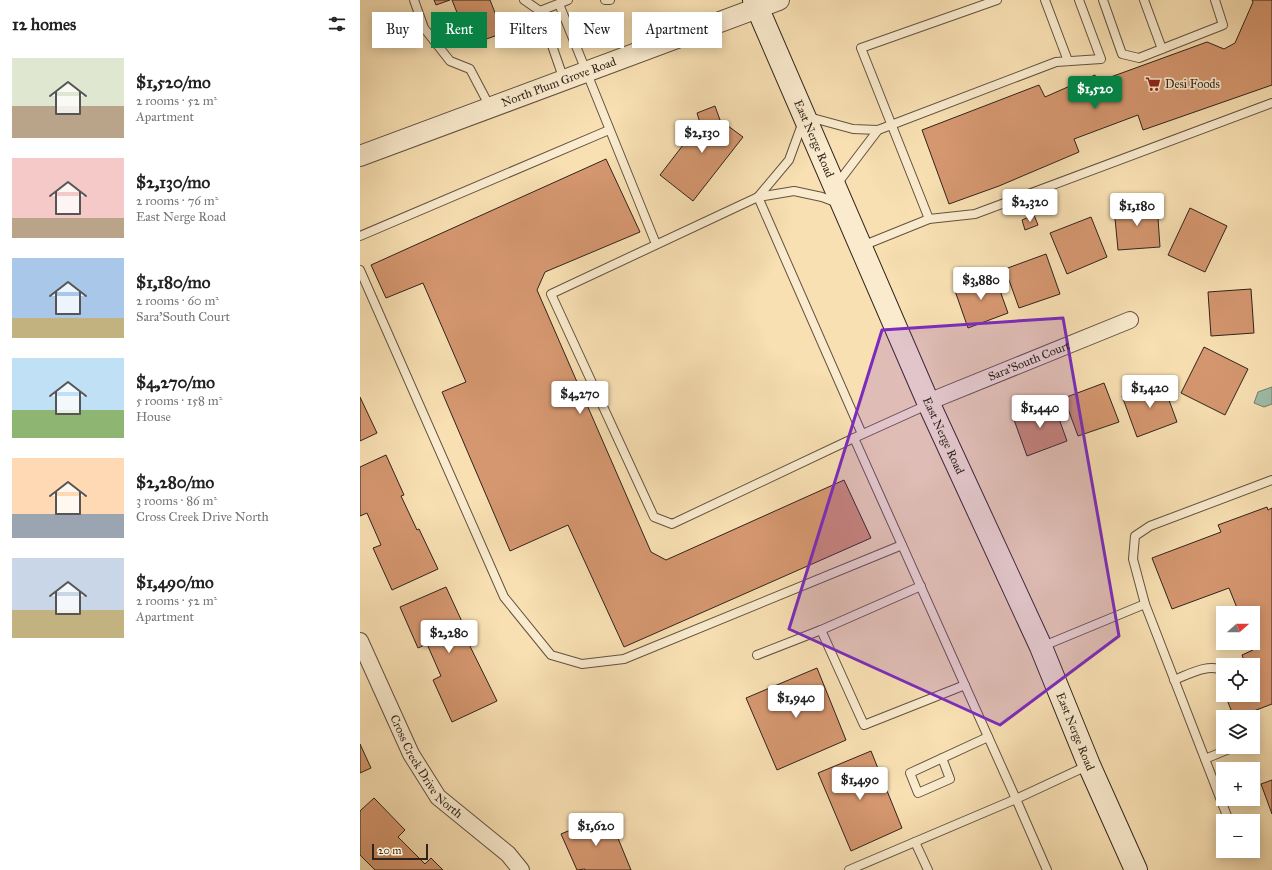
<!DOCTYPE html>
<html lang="en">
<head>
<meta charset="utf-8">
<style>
	body { margin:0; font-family:"IM FELL Great Primer",serif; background:#f2f2f2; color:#222; height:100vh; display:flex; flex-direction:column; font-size:15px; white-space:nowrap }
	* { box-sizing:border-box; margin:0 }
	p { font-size:13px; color:#767676 }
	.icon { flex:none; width:22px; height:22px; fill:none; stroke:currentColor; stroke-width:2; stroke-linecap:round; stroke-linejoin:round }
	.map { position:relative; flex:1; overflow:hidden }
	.details { display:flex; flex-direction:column; background:#fff; width:360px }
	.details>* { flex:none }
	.hud { position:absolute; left:12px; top:12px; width:380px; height:36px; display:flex; gap:8px }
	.needle { width:26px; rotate:69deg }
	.controls { position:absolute; left:856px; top:606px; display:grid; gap:8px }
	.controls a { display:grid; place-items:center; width:44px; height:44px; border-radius:0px; background:#fff; box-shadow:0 2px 10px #0003; font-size:20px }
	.scale { position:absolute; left:12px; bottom:10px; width:56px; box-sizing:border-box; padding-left:4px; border:2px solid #30231b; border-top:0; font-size:11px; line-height:14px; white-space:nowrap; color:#30231b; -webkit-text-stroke:3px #faebce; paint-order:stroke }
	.price { position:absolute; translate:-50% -34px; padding:0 9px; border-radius:4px; background:#fff; color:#222; font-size:13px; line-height:26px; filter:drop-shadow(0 1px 2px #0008) }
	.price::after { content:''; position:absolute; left:50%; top:24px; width:12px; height:9px; margin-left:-6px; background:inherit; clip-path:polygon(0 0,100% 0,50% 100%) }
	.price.current { background:#0b8043; color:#fff }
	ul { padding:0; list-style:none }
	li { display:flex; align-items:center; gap:12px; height:100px; padding:0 12px }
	li span { display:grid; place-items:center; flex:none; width:112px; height:80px; border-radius:0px; color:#555 }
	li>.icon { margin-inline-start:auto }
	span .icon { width:48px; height:48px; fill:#fffc; stroke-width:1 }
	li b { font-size:17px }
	h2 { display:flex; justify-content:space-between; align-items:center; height:48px; padding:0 12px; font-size:17px }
	.chip { padding:0 14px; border-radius:0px; background:#fff; box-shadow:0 2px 10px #0003; font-size:14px; line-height:36px }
	.chip.current { background:#0b8043; color:#fff }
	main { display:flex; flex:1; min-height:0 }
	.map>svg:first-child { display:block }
</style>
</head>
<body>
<main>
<section class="details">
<h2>12 homes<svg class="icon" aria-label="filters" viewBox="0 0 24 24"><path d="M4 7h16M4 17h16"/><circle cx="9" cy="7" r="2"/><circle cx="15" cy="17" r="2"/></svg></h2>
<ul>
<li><span style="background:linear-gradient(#dfe7d0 60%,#b9a48a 0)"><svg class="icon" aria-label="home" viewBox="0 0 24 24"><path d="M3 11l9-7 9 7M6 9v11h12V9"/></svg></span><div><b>$1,520/mo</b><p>2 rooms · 52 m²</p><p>Apartment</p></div></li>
<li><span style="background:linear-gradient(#f6c9c9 75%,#b9a48a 0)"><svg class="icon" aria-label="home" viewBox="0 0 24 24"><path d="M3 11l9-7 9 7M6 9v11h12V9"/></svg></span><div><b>$2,130/mo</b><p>2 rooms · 76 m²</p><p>East Nerge Road</p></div></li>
<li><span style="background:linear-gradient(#a9c7e8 75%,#c2b280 0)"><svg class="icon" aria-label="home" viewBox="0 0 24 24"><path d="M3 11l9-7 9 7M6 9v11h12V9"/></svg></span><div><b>$1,180/mo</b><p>2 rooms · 60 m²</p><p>Sara'South Court</p></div></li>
<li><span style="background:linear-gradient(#bfe0f5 65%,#8fb573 0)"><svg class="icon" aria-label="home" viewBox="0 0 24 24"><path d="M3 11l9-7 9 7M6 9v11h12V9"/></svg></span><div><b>$4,270/mo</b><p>5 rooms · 158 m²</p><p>House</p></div></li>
<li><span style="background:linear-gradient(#ffd9b3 70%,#9aa5b1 0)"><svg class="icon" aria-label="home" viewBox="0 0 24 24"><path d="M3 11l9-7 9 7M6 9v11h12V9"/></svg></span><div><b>$2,280/mo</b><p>3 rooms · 86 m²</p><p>Cross Creek Drive North</p></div></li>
<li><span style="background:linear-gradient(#c9d6e8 65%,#c2b280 0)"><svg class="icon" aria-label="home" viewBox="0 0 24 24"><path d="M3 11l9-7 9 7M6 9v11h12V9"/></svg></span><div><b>$1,490/mo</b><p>2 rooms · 52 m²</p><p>Apartment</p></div></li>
</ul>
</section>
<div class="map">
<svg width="912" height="870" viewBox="0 0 912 870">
	<rect width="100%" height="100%" fill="#f8e0b3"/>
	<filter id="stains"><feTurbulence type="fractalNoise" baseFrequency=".005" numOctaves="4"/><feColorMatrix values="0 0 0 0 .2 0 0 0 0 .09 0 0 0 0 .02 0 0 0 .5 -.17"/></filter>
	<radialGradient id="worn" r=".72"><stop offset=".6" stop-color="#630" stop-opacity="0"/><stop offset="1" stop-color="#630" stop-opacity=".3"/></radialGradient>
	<polygon fill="#9ebda9" stroke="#727f70" points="912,387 912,404 904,407 894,403 898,392"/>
	<g fill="#d59770" stroke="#30231b">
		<polygon points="74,0 90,0 76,5"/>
		<polygon points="92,0 130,0 143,33 110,45"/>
		<polygon points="892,0 912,0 912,85 783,130 778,115 714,139 719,152 639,186 589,204 562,130 679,85 685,97 735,75 737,82 847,42 864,49 875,43 893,2"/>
		<polygon points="355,106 360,120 383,137 333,201 300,175 340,123 337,113"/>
		<polygon points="246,159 280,232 185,272 177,290 291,552 306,560 484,480 511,538 264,647 208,525 150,551 82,392 106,382 63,283 26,298 11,265"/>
		<polygon points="797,204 800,247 758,250 754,208"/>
		<polygon points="830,208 867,226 845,272 808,255"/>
		<polygon points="674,215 678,225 665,230 662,220"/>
		<polygon points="731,217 747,257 707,274 690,233"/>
		<polygon points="686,254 700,294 659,308 645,269"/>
		<polygon points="634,274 648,313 608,328 594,288"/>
		<polygon points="891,289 894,333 851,336 848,292"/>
		<polygon points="844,347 888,369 865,415 821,393"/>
		<polygon points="802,381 817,422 777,437 762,396"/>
		<polygon points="744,383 759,422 718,436 704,398"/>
		<polygon points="0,397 17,433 0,441"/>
		<polygon points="693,402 707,441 667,456 653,417"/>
		<polygon points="26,455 44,495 41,496 57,530 59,529 78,569 32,590 13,548 21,545 7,513 0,516 0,467"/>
		<polygon points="907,507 908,510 912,508 912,704 878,717 874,717 865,695 893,695 893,665 886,665 882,655 893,650 890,643 893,643 893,613 879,613 869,588 812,609 792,558 861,532 858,525"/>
		<polygon points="86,587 104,626 101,628 137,701 92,722 73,680 81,676 67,644 58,648 40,607"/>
		<polygon points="457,668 486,740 417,770 386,698"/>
		<polygon points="0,744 11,768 0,773"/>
		<polygon points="511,751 542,828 491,851 458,773"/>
		<polygon points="912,780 912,814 901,784"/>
		<polygon points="14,798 45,830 38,837 65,864 71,858 83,870 15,870 0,855 0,811"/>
		<polygon points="248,814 271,870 225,870 225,869 217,870 201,834"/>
	</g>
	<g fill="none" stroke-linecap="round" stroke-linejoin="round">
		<g stroke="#625241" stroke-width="10">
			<g id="service">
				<polyline points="54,0 64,28 90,61 110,69 130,107"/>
				<polyline points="164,0 180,11 204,80"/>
				<polyline points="245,0 250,0"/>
				<polyline points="685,0 708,61"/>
				<polyline points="743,0 762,54 779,58 863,25 855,0"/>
				<polyline points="784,0 802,49"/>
				<polyline points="199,4 296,244"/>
				<polyline points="180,11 208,0"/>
				<polyline points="477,184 518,130"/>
				<polyline points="398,197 429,160 445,116 493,129 518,130 696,62 741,59 719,0"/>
				<polyline points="398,197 502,434"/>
				<polyline points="478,203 462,197 434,191 398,197 191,294 294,517 312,524 494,438"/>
				<polyline points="569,219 615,214 912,103"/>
				<polyline points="0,236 249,130"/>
				<polyline points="502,246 569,219 501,48 637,0"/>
				<polyline points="0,270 144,597 191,655 222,664 264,659 542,545 494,438 567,405"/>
				<polyline points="542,545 656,799 729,765"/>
				<polyline points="785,604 869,821"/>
				<polyline points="461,630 561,586"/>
				<polyline points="681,647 785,604 773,559 775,536 790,526 912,480"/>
				<polyline points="397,655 461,630 504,725 605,685"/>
				<path d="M814 680C827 675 850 662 863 671"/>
				<polyline points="882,715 883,717"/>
				<polyline points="582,758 590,779 558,793 550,773 628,737"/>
				<polyline points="845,759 874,747"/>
				<polyline points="555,842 568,870"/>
				<polyline points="489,870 656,799 687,870"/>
			</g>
		</g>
		<g stroke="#625241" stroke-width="18">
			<g id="minor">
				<path id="s1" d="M568 402 770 320"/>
				<path id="s2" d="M0 641 51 754 78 797 148 854 161 870"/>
			</g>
		</g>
		<g stroke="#625241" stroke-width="22">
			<g id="tertiary">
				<path id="s3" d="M0 156 419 0"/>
			</g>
		</g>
		<g stroke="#30231b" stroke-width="24">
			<g id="secondary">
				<path id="s4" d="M394 0 568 402 681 647 729 765 776 870"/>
			</g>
		</g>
		<use href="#service" stroke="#faebce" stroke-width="8"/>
		<use href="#minor" stroke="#faebce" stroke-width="16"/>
		<use href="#tertiary" stroke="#faebce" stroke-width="20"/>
		<use href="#secondary" stroke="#faebce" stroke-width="22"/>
	</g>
	<path fill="#7b2cbf" fill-opacity="0.2" stroke="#7b2cbf" stroke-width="3" stroke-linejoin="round" d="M703 318 759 636 640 725 429 629 522 330Z"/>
	<defs>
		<g id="supermarket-bare" transform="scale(1.2)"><path d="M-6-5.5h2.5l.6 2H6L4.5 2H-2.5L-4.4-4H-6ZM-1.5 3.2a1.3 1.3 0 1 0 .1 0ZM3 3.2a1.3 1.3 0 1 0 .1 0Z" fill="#8f2418" stroke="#faebce" stroke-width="2.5" paint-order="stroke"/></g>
	</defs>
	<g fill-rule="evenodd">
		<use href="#supermarket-bare" x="793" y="84"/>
	</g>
	<g text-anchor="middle" stroke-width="3.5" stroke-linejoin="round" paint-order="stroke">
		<g font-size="12" fill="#30231b" stroke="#faebce">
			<text dy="4" stroke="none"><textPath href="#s3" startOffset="212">North Plum Grove Road</textPath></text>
			<text dy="4" stroke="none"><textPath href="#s4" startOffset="151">East Nerge Road</textPath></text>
			<text dy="4" stroke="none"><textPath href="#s1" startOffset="109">Sara'South Court</textPath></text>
			<text dy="4" stroke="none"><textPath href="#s4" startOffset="475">East Nerge Road</textPath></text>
			<text dy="4" stroke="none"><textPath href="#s4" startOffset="799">East Nerge Road</textPath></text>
			<text dy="4" stroke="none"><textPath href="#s2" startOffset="143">Cross Creek Drive North</textPath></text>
		</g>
		<g font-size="12" fill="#30231b" stroke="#faebce" text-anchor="start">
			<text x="805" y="88">Desi Foods</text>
		</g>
	</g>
	<rect width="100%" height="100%" filter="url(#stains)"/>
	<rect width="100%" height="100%" fill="url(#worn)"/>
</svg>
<div class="controls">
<a><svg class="needle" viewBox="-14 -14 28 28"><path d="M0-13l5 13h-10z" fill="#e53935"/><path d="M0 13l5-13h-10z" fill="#767676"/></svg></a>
<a><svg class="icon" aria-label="locate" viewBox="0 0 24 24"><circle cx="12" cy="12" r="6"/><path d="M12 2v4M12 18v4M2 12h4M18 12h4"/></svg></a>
<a><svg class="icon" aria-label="layers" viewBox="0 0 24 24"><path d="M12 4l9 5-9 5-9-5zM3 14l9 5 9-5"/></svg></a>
<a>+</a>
<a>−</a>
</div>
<div class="scale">20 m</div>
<b class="price current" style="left:735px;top:110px">$1,520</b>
<b class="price" style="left:342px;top:154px">$2,130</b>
<b class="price" style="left:670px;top:223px">$2,320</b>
<b class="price" style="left:777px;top:227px">$1,180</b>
<b class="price" style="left:621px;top:301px">$3,880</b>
<b class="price" style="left:790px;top:409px">$1,420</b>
<b class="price" style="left:220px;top:415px">$4,270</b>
<b class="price" style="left:680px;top:429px">$1,440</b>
<b class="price" style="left:89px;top:654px">$2,280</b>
<b class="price" style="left:436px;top:719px">$1,940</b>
<b class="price" style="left:500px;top:801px">$1,490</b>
<b class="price" style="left:236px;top:847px">$1,620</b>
<div class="hud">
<a class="chip">Buy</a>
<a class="chip current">Rent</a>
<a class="chip">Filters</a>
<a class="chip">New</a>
<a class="chip">Apartment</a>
</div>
</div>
</main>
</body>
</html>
